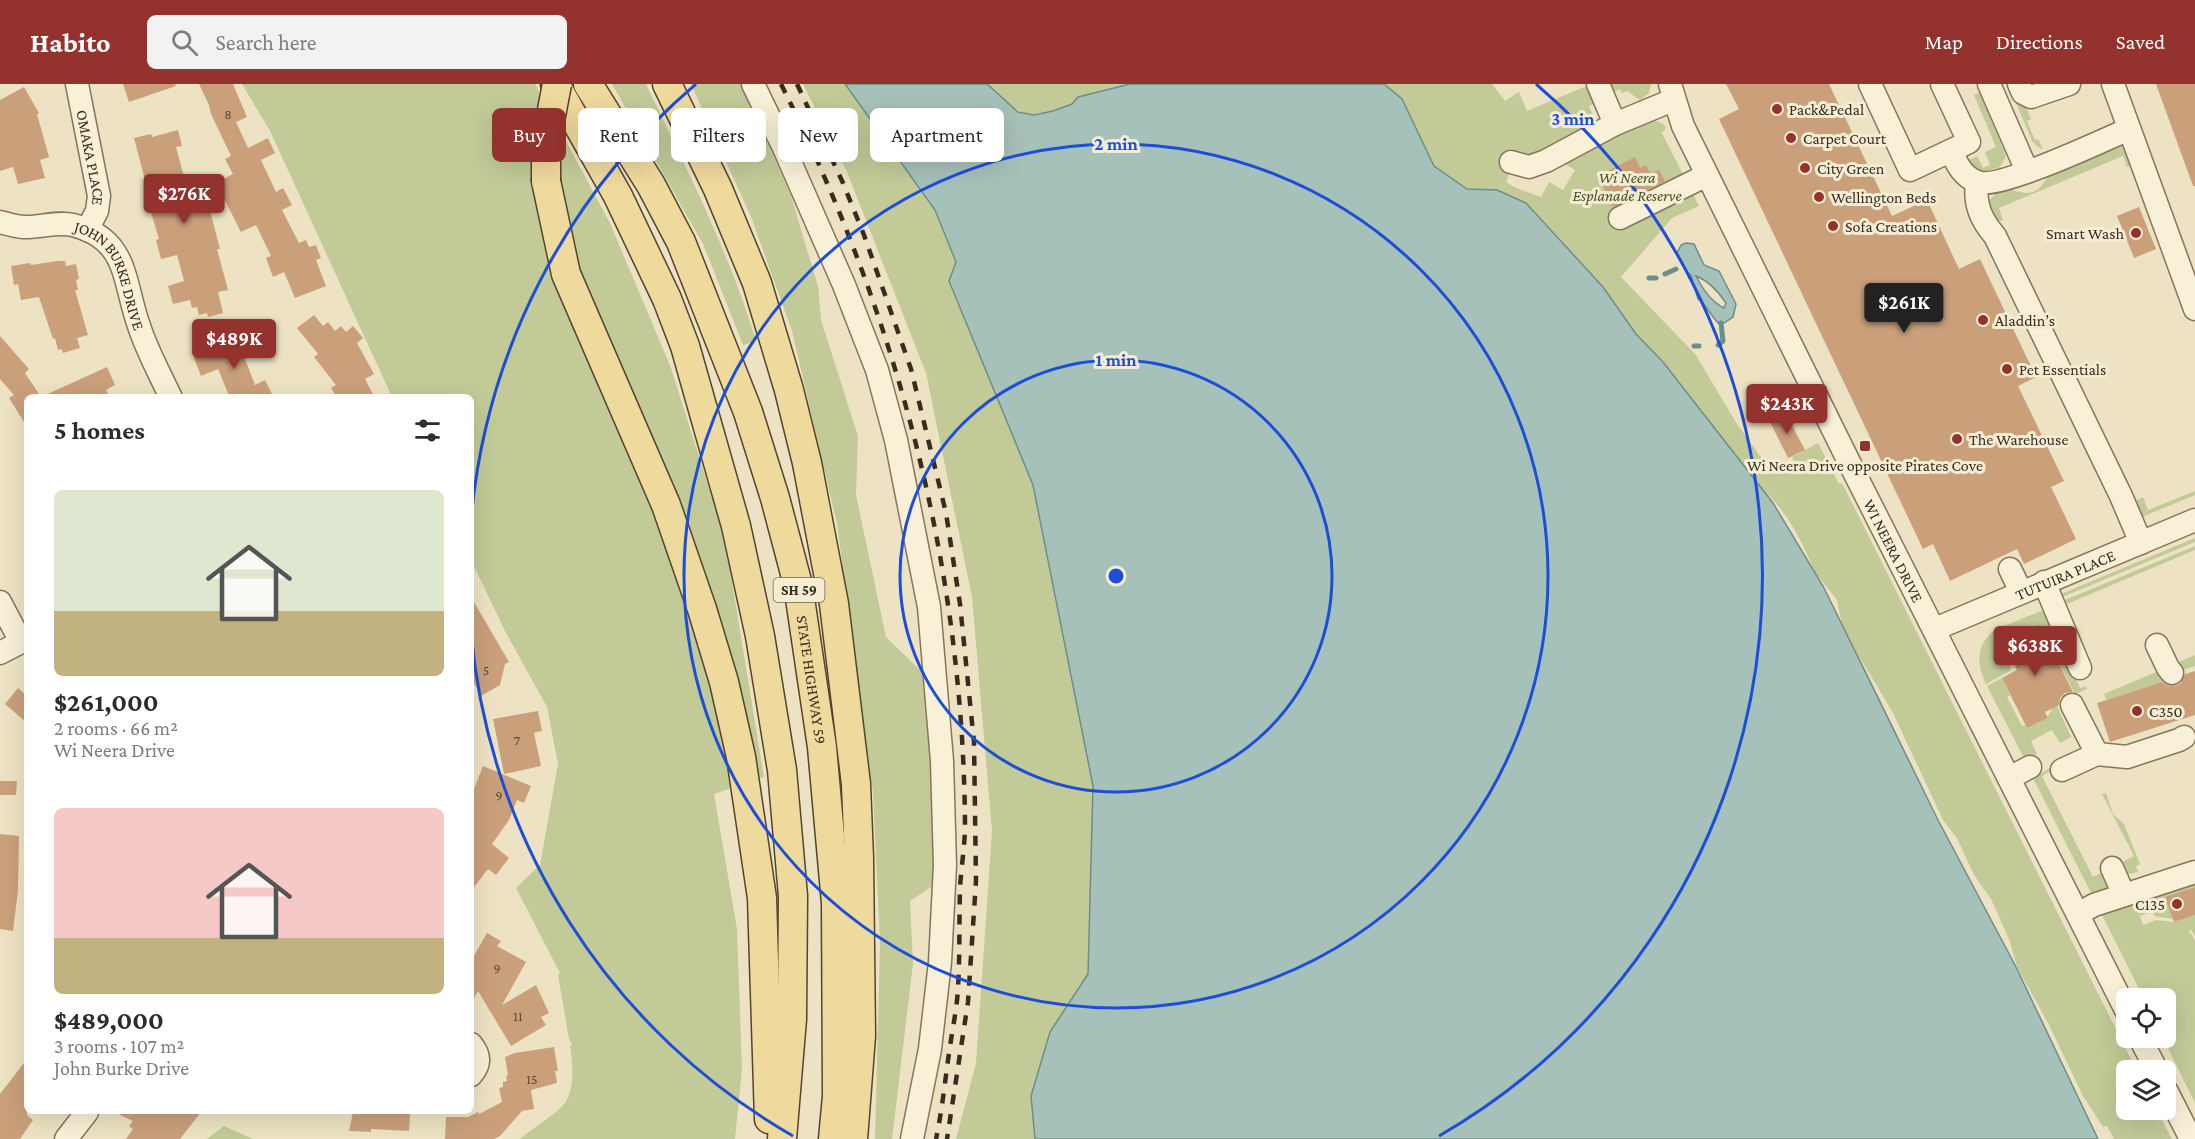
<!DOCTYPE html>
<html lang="en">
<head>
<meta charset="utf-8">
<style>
	body { margin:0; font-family:"Crimson Pro",serif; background:#f2f2f3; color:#2b2b33; height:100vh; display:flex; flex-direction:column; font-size:22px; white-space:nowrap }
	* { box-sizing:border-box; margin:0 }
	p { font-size:20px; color:#7c7c81 }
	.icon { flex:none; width:33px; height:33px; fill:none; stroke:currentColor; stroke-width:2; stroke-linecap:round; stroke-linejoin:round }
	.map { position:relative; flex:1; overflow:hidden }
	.panel { position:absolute; left:24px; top:310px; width:450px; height:720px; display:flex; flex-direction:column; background:#fff; border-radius:9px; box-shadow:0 6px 24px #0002 }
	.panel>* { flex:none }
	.banner { position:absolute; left:492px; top:24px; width:570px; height:54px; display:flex; gap:12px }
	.fabs { position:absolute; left:2116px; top:904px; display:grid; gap:12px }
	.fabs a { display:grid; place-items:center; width:60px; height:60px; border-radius:9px; background:#fff; box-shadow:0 6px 24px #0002; font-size:30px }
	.price { position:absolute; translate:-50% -51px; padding:0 14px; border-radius:6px; background:#94322d; color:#fff; font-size:20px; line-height:39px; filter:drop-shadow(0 2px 3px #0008) }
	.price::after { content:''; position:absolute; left:50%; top:36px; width:18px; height:14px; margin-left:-9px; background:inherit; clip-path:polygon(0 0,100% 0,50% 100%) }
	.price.current { background:#222; color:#fff }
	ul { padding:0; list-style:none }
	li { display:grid; align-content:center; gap:12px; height:318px; padding:0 30px }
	li span { display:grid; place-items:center; height:186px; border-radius:9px; color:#555 }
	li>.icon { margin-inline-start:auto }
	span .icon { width:108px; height:108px; fill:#fffc; stroke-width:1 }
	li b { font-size:26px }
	h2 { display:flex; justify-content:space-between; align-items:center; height:72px; padding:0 30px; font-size:26px }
	.tag { padding:0 21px; border-radius:9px; background:#fff; box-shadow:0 6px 24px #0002; font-size:21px; line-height:54px }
	.tag.current { background:#94322d; color:#fff }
	header { display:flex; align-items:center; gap:36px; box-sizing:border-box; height:84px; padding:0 30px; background:#94322d; color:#fff }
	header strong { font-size:28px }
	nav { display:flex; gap:33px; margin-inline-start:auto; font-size:21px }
	.search { width:420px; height:54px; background:#f2f2f3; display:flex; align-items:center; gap:15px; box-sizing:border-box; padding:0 21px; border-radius:9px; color:#7c7c81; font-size:22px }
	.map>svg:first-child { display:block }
</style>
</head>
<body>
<header>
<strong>Habito</strong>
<div class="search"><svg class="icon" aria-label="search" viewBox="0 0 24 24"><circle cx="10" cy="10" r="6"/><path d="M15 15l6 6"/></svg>Search here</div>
<nav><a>Map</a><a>Directions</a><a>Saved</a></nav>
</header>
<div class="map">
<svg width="2195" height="1055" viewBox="0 0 2195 1055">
	<rect width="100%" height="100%" fill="#ede3c4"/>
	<g fill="#c2ca98" fill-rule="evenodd">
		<path d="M242 0H535L610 139 671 284 725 455 764 693 714 710 737 845 742 985 735 1055H520C530 1046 559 1028 565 1019 575 1003 573 979 570 962L572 961 569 955 558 891 560 889 516 804 540 781 558 680 547 623 506 549 471 476V314L392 313 270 47Z"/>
		<path d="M612 0H646C686 84 729 167 756 257L743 261 703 160Z"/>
		<polygon points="691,0 741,0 791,112 818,202 821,236 858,352 856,411 886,553 922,588 938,763 937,799 910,817 913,880 892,1055 875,1055 880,860 873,709 837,440 792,247 751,133"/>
		<polygon points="803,0 845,0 935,126 956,178 949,197 1033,401 1093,702 1088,890 1050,948 1031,1012 1035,1055 956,1055 976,979 992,747 972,513 926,289 847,88"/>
		<path d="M987 0H1492L1505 17 1519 8 1527 27 1589 1 1595 16 1594 20 1589 22 1596 39C1581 49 1546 71 1528 70 1522 69 1515 66 1509 65L1510 88 1506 98 1514 103 1541 113 1549 98 1563 106 1575 86 1563 79 1569 70 1650 35 1663 40 1666 44 1662 49 1699 122 1672 134 1621 193 1696 271 1735 337 1770 386 1779 390 1796 382 1792 373 1818 359 1839 400 1842 399 2137 987H2127V1026H2157L2172 1055H2114L2107 1042 2103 1043 2083 1012 2048 939 2017 883 2009 855 1991 815 1974 791 1957 754 1943 736 1893 629 1859 572 1938 736 2015 881 2098 1055 1071 20C1026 38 1020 32 987 0ZM1763 406C1786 426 1802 457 1813 484ZM1817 491 1837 516 1841 536H1840Z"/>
		<polygon points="1608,0 1651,0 1649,9 1640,16 1627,7 1622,9 1620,5 1611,9"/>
		<polygon points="2008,0 2017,10 2082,0 2026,23 2031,35 2027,37 2035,56 2038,55 2043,65 2038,63 2032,57"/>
		<polygon points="1980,8 2006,72 2000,83 1984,88 1971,84 1967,77 1977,72 1983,84 1990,81 1985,68 1996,63 1974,11"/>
		<path d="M2118 60 2125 64 2132 81 2127 83 2123 72 1999 124 2003 136 2000 137 1992 132 1990 116C2005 95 2016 113 2033 108 2043 105 2044 93 2053 89 2073 78 2096 70 2118 60Z"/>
		<polygon points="2195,407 2195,411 2142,433 2135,417 2143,413 2148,426"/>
		<polygon points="2195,454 2195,458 2060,514 2061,510"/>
		<polygon points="2195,462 2195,466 2067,520 2065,516"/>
		<polygon points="2046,525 2080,604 2086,602 2087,605 2075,610 2039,540 2020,549 2022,555 2009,562 1999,544"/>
		<path d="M1995 546 2011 580 2010 587 1986 600C1976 580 1976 560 1995 546Z"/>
		<polygon points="2195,571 2195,582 2177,588 2174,580"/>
		<polygon points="2161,586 2177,599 2172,607 2169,608 2165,597 2106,616 2104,610"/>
		<polygon points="2002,594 2010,611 2007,613 2022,642 2026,641 2027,644 2047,634 2054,621 2057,622 2071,653 2060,659 2052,646 2031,657 2037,670 2025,676 1987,602"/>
		<polygon points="2050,684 2052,686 2042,692 2093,793 2106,786 2114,803 2093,813 2033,694"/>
		<polygon points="2106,709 2113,730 2124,740 2140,780 2136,782 2138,788 2122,792 2117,781 2134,772 2102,710"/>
		<polygon points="2195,797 2195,803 2166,813 2173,835 2154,832 2148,812"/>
		<polygon points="2145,813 2150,828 2140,832 2143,841 2156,836 2174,838 2195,831 2195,852 2191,846 2189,847 2195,856 2195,1019 2163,954 2166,954 2166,915 2144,915 2100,827"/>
		<polygon points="224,1042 253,1055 207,1055"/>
	</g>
	<g fill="#a6c0ba" stroke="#6d8e87" stroke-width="1.5" fill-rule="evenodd">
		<polygon points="845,0 987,0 1018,28 1034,31 1053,27 1072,20 1078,13 1130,0 1384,0 1402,15 1434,82 1467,105 1497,106 1526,119 1603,203 1636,250 1663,278 1773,419 1823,502 1938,736 2015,881 2098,1055 1035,1055 1031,1012 1050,948 1088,890 1093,702 1033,401 949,197 956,178 935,126"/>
		<path d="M1686 159 1694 160 1704 181 1719 187 1736 220 1733 233 1724 239 1719 240C1712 233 1704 218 1698 215L1691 191 1687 189 1677 169 1681 161ZM1696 192C1709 197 1718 207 1726 219L1724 224C1712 218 1702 204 1696 192Z"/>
	</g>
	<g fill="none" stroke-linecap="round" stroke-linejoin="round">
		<g stroke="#6d8e87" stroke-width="5">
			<polyline points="1665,190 1676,185"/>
			<polyline points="1649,194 1656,194"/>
			<polyline points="1718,261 1723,257 1721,239"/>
			<polyline points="1694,262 1699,262"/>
		</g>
	</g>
	<g fill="#caa07b">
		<polygon points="123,0 175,0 176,2 129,18"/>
		<polygon points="199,0 233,0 247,33 236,38 248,64 268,54 275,69 261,76 276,108 283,104 292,121 282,126 299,159 306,156 309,163 316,161 321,174 316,176 326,202 295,214 284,188 273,193 266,174 271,172 256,141 241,148 216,99 233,90 225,75 231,72 211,30 209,21"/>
		<polygon points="1726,0 1829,0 1892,132 1927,116 1959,185 1980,175 2036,293 2018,302 2064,397 2051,403 2076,455 2024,480 2017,465 1950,497 1933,460 1923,465 1719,35 1739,25"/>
		<polygon points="2156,0 2195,0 2195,102 2193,102"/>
		<polygon points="24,3 39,29 37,30 49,73 40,76 45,94 18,100 13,83 0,87 0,16"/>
		<polygon points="178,46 182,62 176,63 184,93 195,90 197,96 201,94 204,104 220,165 217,165 228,206 218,208 223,229 208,233 207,229 199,231 197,223 192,224 190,216 173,220 168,202 184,197 177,171 161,175 156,156 159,155 150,125 168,120 160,93 145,96 134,54 151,50 152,53"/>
		<polygon points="1635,73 1640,84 1646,81 1651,90 1659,86 1665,97 1613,123 1598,92"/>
		<polygon points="2139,123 2156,165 2134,174 2117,132"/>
		<polygon points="57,177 65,177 66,182 76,180 79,195 76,196 78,206 75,206 88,251 77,254 80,264 63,269 62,265 58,266 55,254 53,255 39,213 21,216 18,200 14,201 11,182 30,179 31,181"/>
		<polygon points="314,231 323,242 328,238 335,247 341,242 346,248 353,242 363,254 357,259 374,290 365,295 375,314 337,314 331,304 336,301 314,273 318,270 297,244"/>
		<polygon points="0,252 29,285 25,289 41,313 107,283 115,301 106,306 110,314 27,314 27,343 9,314 14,311 0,295"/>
		<polygon points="246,252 254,271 245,275 255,301 265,296 274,314 230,314 218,285 201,292 194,274"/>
		<polygon points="1785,328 1805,366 1788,374 1769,336"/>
		<polygon points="471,513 509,578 505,580 500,601 481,612 471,593"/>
		<polygon points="2039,540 2073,608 2065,609 2060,614 2059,621 2045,628 2048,634 2027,644 2002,594 2017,586 2006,564 2022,555 2020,550"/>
		<polygon points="2195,587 2195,631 2110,658 2097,619 2162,598 2168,602 2175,602 2181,599 2185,590"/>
		<polygon points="18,604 27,612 27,639 5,620"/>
		<polygon points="538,627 542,647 534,649 541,682 504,690 493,635"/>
		<polygon points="483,682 531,702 524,719 517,716 509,736 492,760 509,774 496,791 488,785 471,807 471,706 474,705"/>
		<polygon points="0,697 17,697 16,711 0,711"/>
		<polygon points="0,750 19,752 18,806 13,847 0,845"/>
		<polygon points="2195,803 2195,831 2174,838 2165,813"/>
		<polygon points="487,849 501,857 497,862 526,878 502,921 536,901 549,929 541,933 546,941 511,962 478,907 471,920 471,877"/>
		<polygon points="554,963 558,987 555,987 557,999 531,1006 534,1025 522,1027 500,1052 494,1055 445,1055 446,1033 468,1033 478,1028 479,1030 502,1018 499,1004 503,1003 503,998 507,997 506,992 508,991 505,973 515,969"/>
		<polygon points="27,975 27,1031 33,1036 20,1055 0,1055 0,1010"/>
		<polygon points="114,1028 201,1028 180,1055 126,1055 133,1045 129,1042 133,1037"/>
		<polygon points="353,1028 400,1028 410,1030 409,1047 371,1045 371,1048 349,1047"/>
	</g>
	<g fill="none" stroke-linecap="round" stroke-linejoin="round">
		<g stroke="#87755b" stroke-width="25">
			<g id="minor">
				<path id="s1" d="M77 0 99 112 97 127 87 146"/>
				<polyline points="753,0 784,64 844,201 877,286 896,356 929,523 942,677 945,781 940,878 930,965 912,1055"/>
				<polyline points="1598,0 1615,40"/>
				<path id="s2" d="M1670 0 1683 42 1852 384 2127 928"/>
				<polyline points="1870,0 1910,86 1969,58 1942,0"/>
				<polyline points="1989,0 2027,87"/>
				<polyline points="2019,0 2023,9 2031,13 2069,0"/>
				<polyline points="2113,0 2195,225"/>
				<path d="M1951 67C1957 80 1962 92 1977 98 1998 106 2104 56 2129 45"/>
				<polyline points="1511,78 1529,83 1546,77 1615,40 1673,16"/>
				<path d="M1977 98C1974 120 1981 136 1995 152L2121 412 2141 459"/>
				<polyline points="1620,134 1707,91"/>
				<path id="s3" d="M0 138C7 140 15 142 23 143 40 144 56 137 73 141 129 155 123 198 139 242 147 267 160 290 171 314"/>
				<polyline points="2010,485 2021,508"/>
				<polyline points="2044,498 2080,584"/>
				<polyline points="0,518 21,558"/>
				<path id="s4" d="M1935 545 2195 436"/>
				<polyline points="2157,561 2168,584 2172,589"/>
				<polyline points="0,569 27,555"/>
				<polyline points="2072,621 2097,670"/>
				<polyline points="2062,686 2097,670 2127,673 2179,656 2184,653"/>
				<polyline points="2009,694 2030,683"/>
				<polyline points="2112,784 2124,811"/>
				<polyline points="2078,830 2094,821 2195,788"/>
				<polyline points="2140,954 2157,987"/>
				<path d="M471 960C480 971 481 980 471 991"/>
				<polyline points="2166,1006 2191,1055"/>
				<polyline points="66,1055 87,1028"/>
			</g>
		</g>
		<g stroke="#54432f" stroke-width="31">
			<g id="major">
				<polyline points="555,0 618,112 667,215 685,262 736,442 760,552 782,686 793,812 792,935 782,1055"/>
				<path id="s5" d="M588 0 651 101 681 158 748 328 775 414 798 501 822 663 836 819 837 1012 833 1055"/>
				<polyline points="667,0 718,105 757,199 789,306 807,379 834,520 856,700 859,774 861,952 853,1055"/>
				<polyline points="546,97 566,190 666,421 702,525 724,598 741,673 762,814 769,1035"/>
			</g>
		</g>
		<use href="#minor" stroke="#f8f0d7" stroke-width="22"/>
		<use href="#major" stroke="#efda9d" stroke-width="28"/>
		<g stroke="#372c1e" stroke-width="4.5" stroke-dasharray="10 10" stroke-linecap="butt">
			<path d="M781 0C897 232 963 480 965 740 965 762 961 784 960 805 959 838 960 871 958 904 957 925 952 947 949 969 945 997 942 1027 936 1055"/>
			<polyline points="797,0 843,99 864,151 911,285 946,429 960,520 974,658 976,797 968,918 947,1055"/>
		</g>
		<g stroke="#54432f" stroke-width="31" stroke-linecap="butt">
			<polyline id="major-bridge" points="546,97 546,58 557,0"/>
		</g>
		<use href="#major-bridge" stroke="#efda9d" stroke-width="28"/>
	</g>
	<g fill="none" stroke="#1d4ed8" stroke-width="3">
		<circle cx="1116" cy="492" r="216"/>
		<circle cx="1116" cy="492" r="432"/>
		<path d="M793 1052A647 647 0 0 1 471 548M471 436A647 647 0 0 1 696 0M1536 0A647 647 0 0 1 1439 1052"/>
	</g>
	<g fill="#94322d" stroke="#f4edd3" stroke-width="2">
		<circle cx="1777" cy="25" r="6"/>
		<circle cx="1791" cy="54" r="6"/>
		<circle cx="1805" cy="84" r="6"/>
		<circle cx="1819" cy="113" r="6"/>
		<circle cx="1833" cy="142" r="6"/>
		<circle cx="2136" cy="149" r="6"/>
		<circle cx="1983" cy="236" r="6"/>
		<circle cx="2007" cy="285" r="6"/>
		<circle cx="1957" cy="355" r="6"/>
		<rect x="1859" y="356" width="12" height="12" rx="3"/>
		<circle cx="2137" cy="627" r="6"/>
		<circle cx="2177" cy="820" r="6"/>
	</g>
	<g text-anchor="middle" stroke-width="6" stroke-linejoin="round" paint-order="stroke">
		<g font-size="14" fill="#5c4935">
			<text x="228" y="35">8</text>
			<text x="486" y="591">5</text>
			<text x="517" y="661">7</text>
			<text x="499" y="716">9</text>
			<text x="497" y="889">9</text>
			<text x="518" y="937">11</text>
			<text x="532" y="1000">15</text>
		</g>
		<rect fill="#f4edd3" stroke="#706654" stroke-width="1.5" x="773.5" y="494" width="51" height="24" rx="4.5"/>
		<g font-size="15" font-weight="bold" fill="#372c1e">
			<text x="799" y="511">SH 59</text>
		</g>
		<g font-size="16" fill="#372c1e" stroke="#f4edd3" text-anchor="start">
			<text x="1789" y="31">Pack&amp;Pedal</text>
			<text x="1803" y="60">Carpet Court</text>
			<text x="1817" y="90">City Green</text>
			<text x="1831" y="119">Wellington Beds</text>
			<text x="1845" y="148">Sofa Creations</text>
			<text x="2124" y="155" text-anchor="end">Smart Wash</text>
			<text x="1995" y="242">Aladdin’s</text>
			<text x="2019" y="291">Pet Essentials</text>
			<text x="1969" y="361">The Warehouse</text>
			<text x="1865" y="387" text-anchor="middle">Wi Neera Drive opposite Pirates Cove</text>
			<text x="2149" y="633">C350</text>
			<text x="2165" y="826" text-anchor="end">C135</text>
		</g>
		<g font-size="16" fill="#372c1e" stroke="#f4edd3">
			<text dy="6" stroke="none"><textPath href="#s1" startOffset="75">OMAKA PLACE</textPath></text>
			<text dy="6" stroke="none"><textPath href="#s3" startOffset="141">JOHN BURKE DRIVE</textPath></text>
			<text dy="6" stroke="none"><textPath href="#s2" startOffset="518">WI NEERA DRIVE</textPath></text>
			<text dy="6" stroke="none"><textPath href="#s4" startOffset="141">TUTUIRA PLACE</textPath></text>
			<text dy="6" stroke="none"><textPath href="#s5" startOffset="642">STATE HIGHWAY 59</textPath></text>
		</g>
		<g font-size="16" font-style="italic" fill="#455326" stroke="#f4edd3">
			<text x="1627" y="99">Wi Neera<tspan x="1627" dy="18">Esplanade Reserve</tspan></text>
		</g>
	</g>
	<circle cx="1116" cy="492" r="9" fill="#1d4ed8" stroke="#f4edd3" stroke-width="3"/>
	<g font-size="18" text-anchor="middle" font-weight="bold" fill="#1d4ed8" stroke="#f4edd3" stroke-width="6" stroke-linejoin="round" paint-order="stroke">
		<text x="1573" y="41">3 min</text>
		<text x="1116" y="66">2 min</text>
		<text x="1116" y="282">1 min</text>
	</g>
</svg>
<div class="fabs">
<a><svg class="icon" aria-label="locate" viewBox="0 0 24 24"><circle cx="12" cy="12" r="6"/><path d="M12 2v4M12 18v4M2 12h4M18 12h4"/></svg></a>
<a><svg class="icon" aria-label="layers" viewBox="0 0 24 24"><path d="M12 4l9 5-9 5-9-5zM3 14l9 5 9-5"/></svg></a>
</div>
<b class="price" style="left:184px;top:141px">$276K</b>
<b class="price current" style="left:1904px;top:250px">$261K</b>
<b class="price" style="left:234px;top:286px">$489K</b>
<b class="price" style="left:1787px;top:351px">$243K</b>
<b class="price" style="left:2035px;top:593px">$638K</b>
<div class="banner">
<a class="tag current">Buy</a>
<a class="tag">Rent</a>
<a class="tag">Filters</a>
<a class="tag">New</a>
<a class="tag">Apartment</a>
</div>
<section class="panel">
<h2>5 homes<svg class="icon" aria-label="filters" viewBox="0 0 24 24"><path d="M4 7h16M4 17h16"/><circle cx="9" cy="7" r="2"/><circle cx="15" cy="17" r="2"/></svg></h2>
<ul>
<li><span style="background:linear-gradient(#dfe7d0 65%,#c2b280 0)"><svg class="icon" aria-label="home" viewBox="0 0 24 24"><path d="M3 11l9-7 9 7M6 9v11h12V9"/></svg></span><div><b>$261,000</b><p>2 rooms · 66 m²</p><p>Wi Neera Drive</p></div></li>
<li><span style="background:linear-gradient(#f6c9c9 70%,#c2b280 0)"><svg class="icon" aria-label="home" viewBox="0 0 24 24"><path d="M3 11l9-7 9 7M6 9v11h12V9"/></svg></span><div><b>$489,000</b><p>3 rooms · 107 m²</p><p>John Burke Drive</p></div></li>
</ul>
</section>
</div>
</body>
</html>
